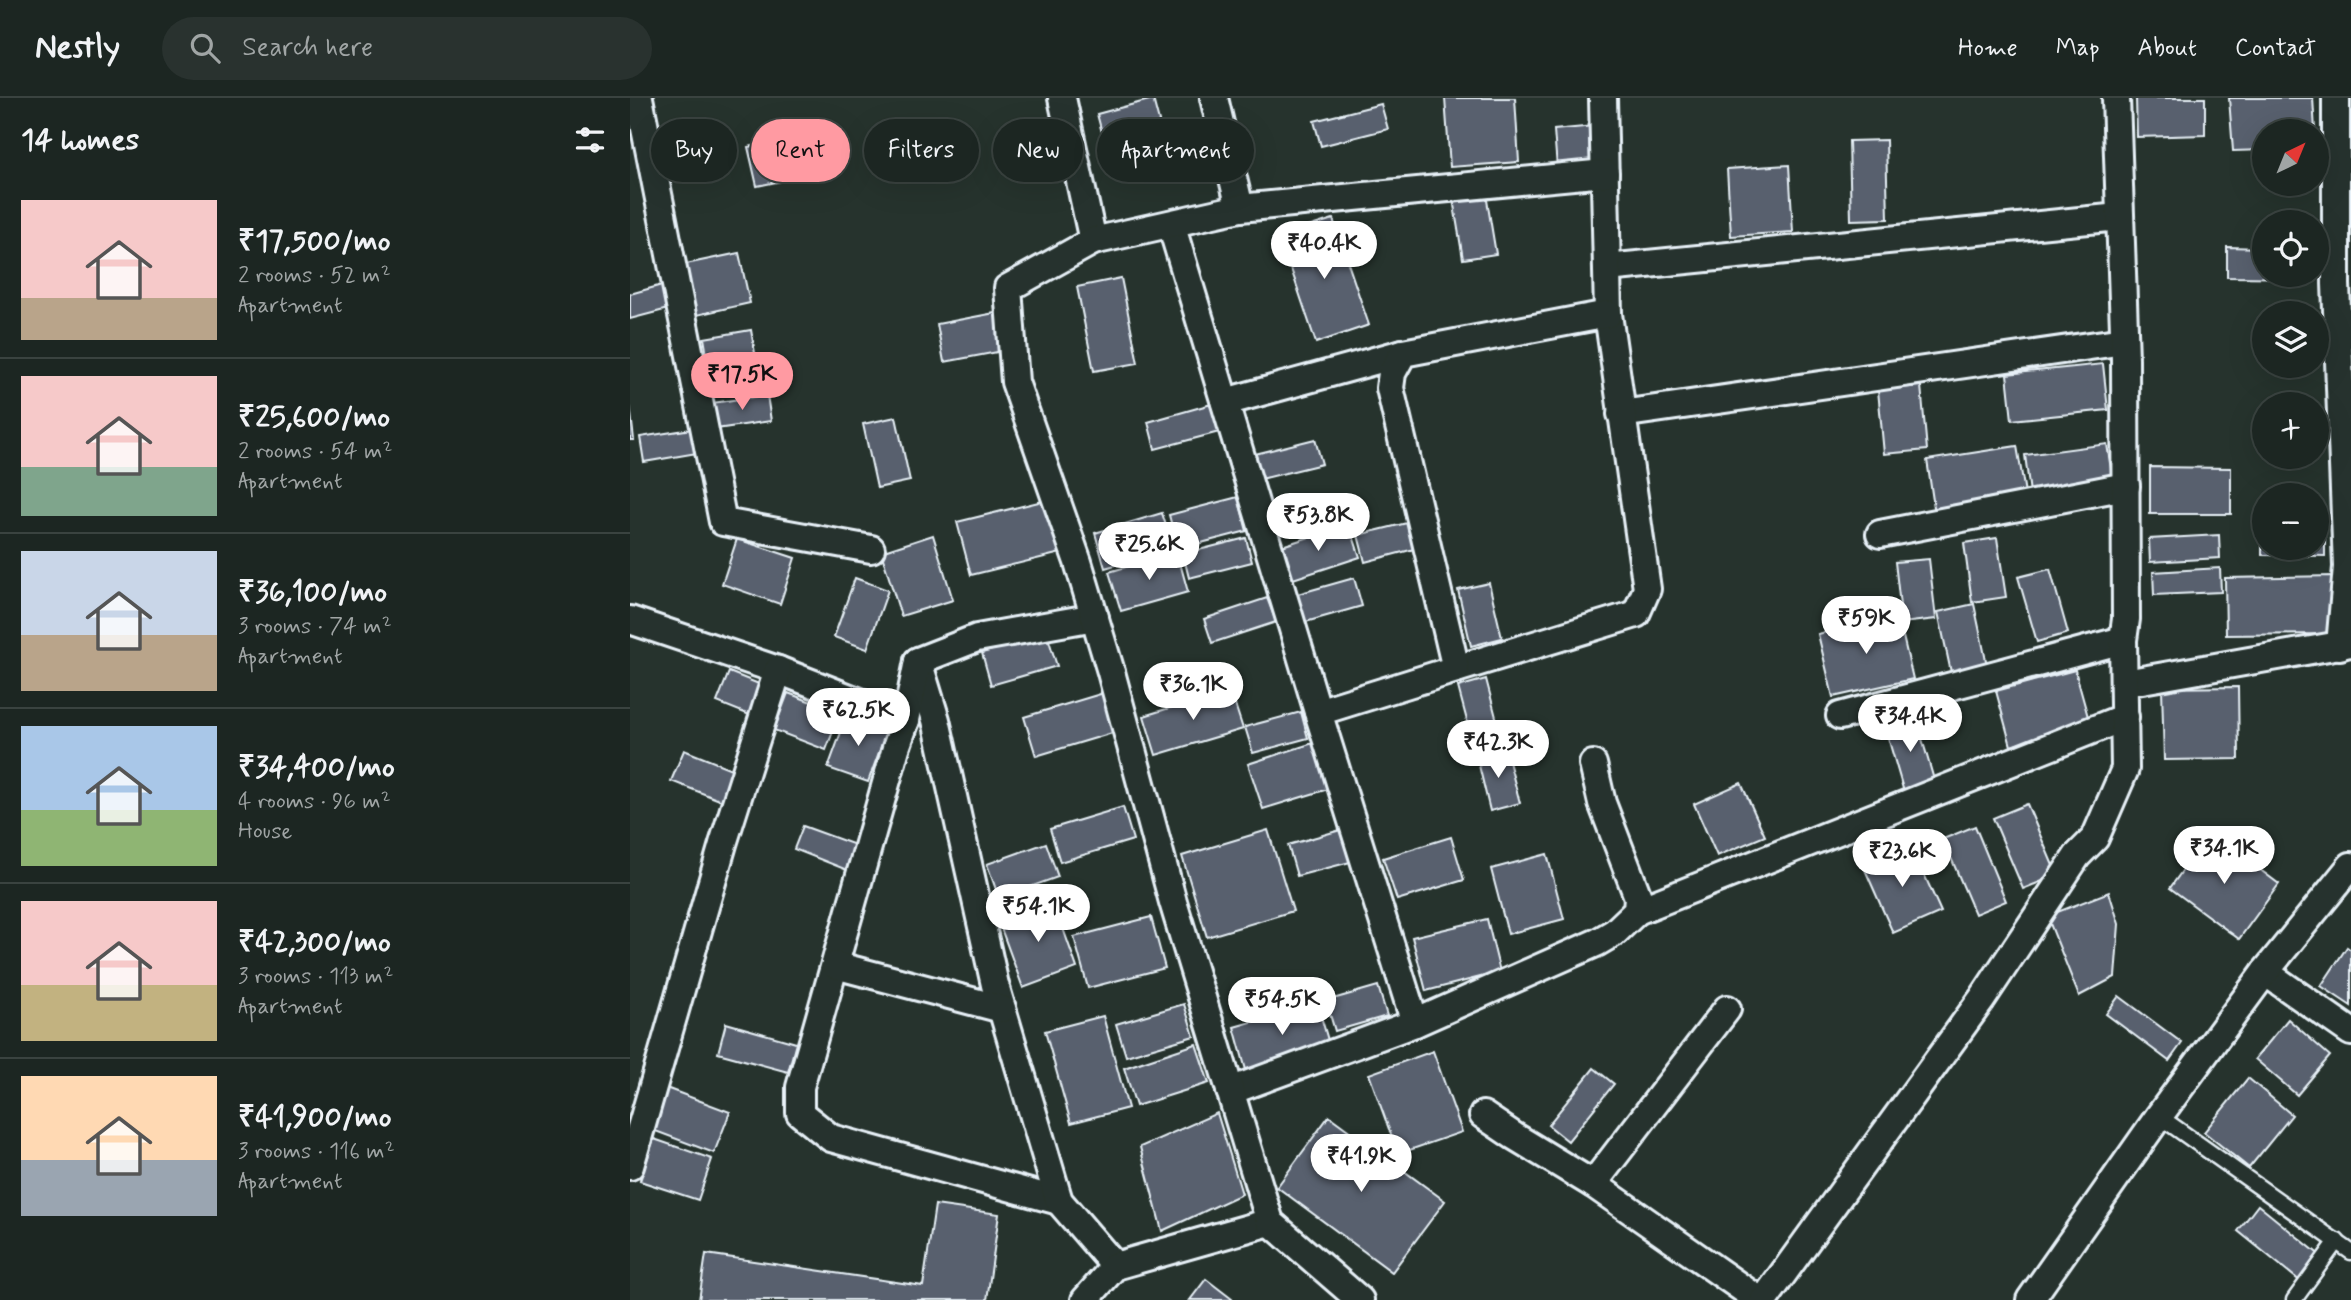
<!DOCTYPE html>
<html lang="en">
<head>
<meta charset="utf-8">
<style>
	body { margin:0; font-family:Mynerve,sans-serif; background:#29322f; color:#f1f3f6; height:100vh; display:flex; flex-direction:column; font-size:26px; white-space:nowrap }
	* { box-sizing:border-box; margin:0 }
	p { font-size:23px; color:#a0a5a5 }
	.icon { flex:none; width:38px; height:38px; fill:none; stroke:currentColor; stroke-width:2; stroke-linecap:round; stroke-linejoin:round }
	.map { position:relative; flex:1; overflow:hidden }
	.sheet { display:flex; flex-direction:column; background:#1c2622; width:630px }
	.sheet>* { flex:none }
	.top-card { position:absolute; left:21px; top:21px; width:665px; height:63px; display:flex; gap:14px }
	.needle { width:46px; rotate:43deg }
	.fabs { position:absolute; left:1622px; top:21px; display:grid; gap:14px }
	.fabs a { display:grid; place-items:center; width:77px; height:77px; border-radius:50%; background:#1c2622; box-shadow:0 7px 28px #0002,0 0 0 2px #3a4340; font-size:35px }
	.price { position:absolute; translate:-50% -60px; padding:0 16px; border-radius:24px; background:#fff; color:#222; font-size:23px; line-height:46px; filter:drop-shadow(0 2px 4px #0008) }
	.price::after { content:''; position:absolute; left:50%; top:42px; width:21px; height:16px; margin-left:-10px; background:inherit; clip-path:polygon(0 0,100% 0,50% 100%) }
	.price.on { background:#ff9aa2; color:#111 }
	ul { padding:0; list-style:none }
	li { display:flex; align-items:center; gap:21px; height:175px; padding:0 21px }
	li+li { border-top:2px solid #3a4340 }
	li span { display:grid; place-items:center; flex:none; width:196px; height:140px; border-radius:0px; color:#555 }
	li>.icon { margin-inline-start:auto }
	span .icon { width:84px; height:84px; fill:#fffc; stroke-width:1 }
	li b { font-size:30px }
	h2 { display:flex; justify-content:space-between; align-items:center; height:84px; padding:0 21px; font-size:30px }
	.pill { padding:0 24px; border-radius:32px; background:#1c2622; box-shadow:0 7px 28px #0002,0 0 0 2px #3a4340; font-size:24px; line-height:63px }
	.pill.on { background:#ff9aa2; color:#111 }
	header { display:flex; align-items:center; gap:42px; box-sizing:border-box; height:98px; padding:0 35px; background:#1c2622; border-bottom:2px solid #3a4340 }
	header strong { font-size:33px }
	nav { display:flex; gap:38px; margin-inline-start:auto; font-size:24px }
	.search { width:490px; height:63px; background:#29322f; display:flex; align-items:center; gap:18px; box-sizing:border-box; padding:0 24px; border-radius:38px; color:#a0a5a5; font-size:26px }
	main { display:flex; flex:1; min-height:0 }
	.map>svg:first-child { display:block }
</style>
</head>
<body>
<header>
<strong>Nestly</strong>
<div class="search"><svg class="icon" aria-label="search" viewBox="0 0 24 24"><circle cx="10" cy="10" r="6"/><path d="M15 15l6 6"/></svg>Search here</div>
<nav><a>Home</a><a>Map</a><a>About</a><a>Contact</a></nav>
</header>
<main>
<section class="sheet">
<h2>14 homes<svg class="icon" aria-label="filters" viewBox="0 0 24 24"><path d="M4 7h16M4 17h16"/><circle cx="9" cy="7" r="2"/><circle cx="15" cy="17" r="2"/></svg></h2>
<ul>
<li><span style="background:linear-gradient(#f6c9c9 70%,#b9a48a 0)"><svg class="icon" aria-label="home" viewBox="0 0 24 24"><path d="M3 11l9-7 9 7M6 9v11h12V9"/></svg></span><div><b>₹17,500/mo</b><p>2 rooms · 52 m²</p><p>Apartment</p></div></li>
<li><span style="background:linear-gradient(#f6c9c9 65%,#7fa58c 0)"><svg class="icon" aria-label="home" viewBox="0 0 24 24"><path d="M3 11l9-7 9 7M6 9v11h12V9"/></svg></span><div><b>₹25,600/mo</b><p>2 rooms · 54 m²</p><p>Apartment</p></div></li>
<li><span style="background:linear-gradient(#c9d6e8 60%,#b9a48a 0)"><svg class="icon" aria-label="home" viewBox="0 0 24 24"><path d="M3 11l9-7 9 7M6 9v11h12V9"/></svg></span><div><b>₹36,100/mo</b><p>3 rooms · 74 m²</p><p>Apartment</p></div></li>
<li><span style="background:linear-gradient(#a9c7e8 60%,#8fb573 0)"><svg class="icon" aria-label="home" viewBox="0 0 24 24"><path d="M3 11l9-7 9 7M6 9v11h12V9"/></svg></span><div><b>₹34,400/mo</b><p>4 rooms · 96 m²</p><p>House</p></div></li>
<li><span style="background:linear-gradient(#f6c9c9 60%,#c2b280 0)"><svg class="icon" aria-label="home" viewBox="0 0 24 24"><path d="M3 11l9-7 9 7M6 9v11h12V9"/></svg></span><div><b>₹42,300/mo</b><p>3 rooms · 113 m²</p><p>Apartment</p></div></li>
<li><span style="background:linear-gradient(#ffd9b3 60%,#9aa5b1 0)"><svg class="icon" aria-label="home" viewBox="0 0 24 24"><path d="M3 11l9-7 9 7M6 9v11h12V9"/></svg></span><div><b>₹41,900/mo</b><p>3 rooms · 116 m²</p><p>Apartment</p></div></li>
</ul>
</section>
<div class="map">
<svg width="1721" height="1202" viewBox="0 0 1721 1202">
	<rect width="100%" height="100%" fill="#26332d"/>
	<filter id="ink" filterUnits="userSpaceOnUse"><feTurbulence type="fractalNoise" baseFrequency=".0143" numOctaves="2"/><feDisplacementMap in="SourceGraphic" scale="14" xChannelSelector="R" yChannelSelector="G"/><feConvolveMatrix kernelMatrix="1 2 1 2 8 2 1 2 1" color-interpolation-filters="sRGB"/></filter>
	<g filter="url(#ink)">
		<g fill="#59616e" stroke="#e8f1f8" stroke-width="2">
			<polygon points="815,0 885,0 889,64 820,69"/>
			<polygon points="1506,0 1575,0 1575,37 1507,39"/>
			<polygon points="1599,0 1683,0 1685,33 1634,33 1634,52 1603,53"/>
			<polygon points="523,1 531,31 475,46 467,16"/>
			<polygon points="751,6 758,31 691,48 684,23"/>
			<polygon points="964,28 963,66 927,70 924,32"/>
			<polygon points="1256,42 1258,121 1221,122 1219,43"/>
			<polygon points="146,43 156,82 127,88 118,49"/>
			<polygon points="1159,67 1163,134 1101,138 1097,71"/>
			<polygon points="856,96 866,156 833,161 823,101"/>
			<polygon points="703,121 739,227 686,245 650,138"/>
			<polygon points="1597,149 1634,150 1634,177 1686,177 1686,180 1597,179"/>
			<polygon points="109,155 120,205 62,218 51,167"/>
			<polygon points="491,180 508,265 464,273 447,189"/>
			<polygon points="32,187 38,211 0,221 0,196"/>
			<polygon points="365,215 373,253 314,264 307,226"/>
			<polygon points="121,232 126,261 79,269 74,240"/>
			<polygon points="1473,266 1478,312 1382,322 1377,276"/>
			<polygon points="1291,288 1297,352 1254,356 1248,292"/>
			<polygon points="137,297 141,323 86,331 82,305"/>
			<polygon points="585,305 593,333 525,351 518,324"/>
			<polygon points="0,307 4,342 0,342"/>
			<polygon points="266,319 280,383 247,390 233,326"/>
			<polygon points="62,331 67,355 14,364 10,339"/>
			<polygon points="685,341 692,366 627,382 621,357"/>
			<polygon points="1477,346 1483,384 1400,395 1395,357"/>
			<polygon points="1387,348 1396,401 1305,416 1297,362"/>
			<polygon points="1520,369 1601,370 1601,416 1520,416"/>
			<polygon points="608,399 617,433 548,451 539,417"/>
			<polygon points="421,401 435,454 341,477 327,424"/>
			<polygon points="1632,410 1634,410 1634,450 1687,450 1687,411 1695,411 1695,458 1632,457"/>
			<polygon points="532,415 543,450 475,470 465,435"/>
			<polygon points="781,424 788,450 735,464 728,437"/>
			<polygon points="719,426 730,459 657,483 646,450"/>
			<polygon points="303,437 323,502 271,518 251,454"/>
			<polygon points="1589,437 1590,460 1520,464 1519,441"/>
			<polygon points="616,440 622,464 559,480 553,456"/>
			<polygon points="1367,440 1376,499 1342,504 1334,445"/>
			<polygon points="107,441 165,460 150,506 92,486"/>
			<polygon points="547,454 558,494 491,513 479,474"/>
			<polygon points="1299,461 1306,521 1272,525 1265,464"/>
			<polygon points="1590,470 1591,494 1524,497 1523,474"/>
			<polygon points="1420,471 1438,535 1407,544 1388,479"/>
			<polygon points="1705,478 1706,536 1596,537 1595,480"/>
			<polygon points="225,480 258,492 237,551 204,539"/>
			<polygon points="724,480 732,508 672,525 664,497"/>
			<polygon points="859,485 872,540 841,548 828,492"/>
			<polygon points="637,500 646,524 582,545 574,521"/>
			<polygon points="1344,506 1358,572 1322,579 1308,514"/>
			<polygon points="1268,517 1283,581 1203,599 1188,536"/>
			<polygon points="417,536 427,568 361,587 352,555"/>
			<polygon points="1445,572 1460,626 1381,648 1366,593"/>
			<polygon points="99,574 139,590 127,620 87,604"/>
			<polygon points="856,581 872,642 844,649 828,589"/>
			<polygon points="1608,589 1609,661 1534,662 1532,590"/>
			<polygon points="600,591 613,631 526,657 514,618"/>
			<polygon points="477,594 489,633 406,658 394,619"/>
			<polygon points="158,595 210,615 196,652 144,632"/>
			<polygon points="1283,610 1307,692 1276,701 1252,619"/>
			<polygon points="671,614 678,640 623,655 615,629"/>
			<polygon points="218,615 258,630 238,684 198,670"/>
			<polygon points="683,645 698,691 633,711 618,666"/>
			<polygon points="54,652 104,672 92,703 41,683"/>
			<polygon points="876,652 890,705 860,713 847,659"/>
			<polygon points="1111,685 1135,738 1087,758 1064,706"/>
			<polygon points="1397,706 1427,777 1393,791 1363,720"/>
			<polygon points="493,709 503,742 430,764 420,731"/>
			<polygon points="173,728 231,749 222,774 164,751"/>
			<polygon points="1345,728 1376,803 1345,816 1313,741"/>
			<polygon points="714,731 724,763 667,778 658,747"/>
			<polygon points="638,732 663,813 577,839 552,758"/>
			<polygon points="1580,734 1649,786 1609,841 1540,790"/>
			<polygon points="821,739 834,782 767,802 753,760"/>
			<polygon points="416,745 428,779 369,800 357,766"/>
			<polygon points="1281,747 1311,814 1263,835 1233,767"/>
			<polygon points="917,756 934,821 878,836 861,771"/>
			<polygon points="1479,794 1489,826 1485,879 1449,898 1417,818"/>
			<polygon points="423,802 447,870 393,890 368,822"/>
			<polygon points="521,819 535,870 458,890 444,839"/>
			<polygon points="857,821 870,874 796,893 782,839"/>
			<polygon points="1717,849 1721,852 1721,908 1691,888"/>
			<polygon points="748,888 757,918 705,933 696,903"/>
			<polygon points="1489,898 1552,945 1539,963 1476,916"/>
			<polygon points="687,905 700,949 616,972 604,929"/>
			<polygon points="554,906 564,938 496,958 486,926"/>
			<polygon points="473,918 498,1010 441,1025 415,933"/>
			<polygon points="1658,921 1700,958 1667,997 1625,961"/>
			<polygon points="96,925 166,945 158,974 88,955"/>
			<polygon points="566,946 579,985 506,1008 494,970"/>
			<polygon points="803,953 832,1034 768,1056 739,976"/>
			<polygon points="964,970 984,986 938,1043 918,1027"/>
			<polygon points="1618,980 1662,1017 1619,1070 1574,1034"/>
			<polygon points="36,990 100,1014 84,1055 20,1031"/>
			<polygon points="587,1015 612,1096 532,1133 510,1049"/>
			<polygon points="699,1018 815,1103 762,1174 647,1089"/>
			<polygon points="24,1041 82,1061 68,1102 10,1083"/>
			<polygon points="305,1107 369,1116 357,1202 69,1202 76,1156 293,1188"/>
			<polygon points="1628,1107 1691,1158 1671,1184 1608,1133"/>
			<polygon points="576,1181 602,1201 601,1202 560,1202"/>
		</g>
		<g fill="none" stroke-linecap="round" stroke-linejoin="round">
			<g stroke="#e8f1f8" stroke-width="19">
				<g id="service">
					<polyline points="1529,1018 1721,1154"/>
					<polyline points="1664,1202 1707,1143"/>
				</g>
			</g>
			<g stroke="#e8f1f8" stroke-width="32">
				<g id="minor">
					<polyline points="9,0 93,424 241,451"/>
					<polyline points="432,0 463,143"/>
					<polyline points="584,0 610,110"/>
					<polyline points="1706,0 1706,186 1717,469 1710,548"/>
					<polyline points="541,126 688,614 785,925"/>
					<polyline points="977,170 1489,119"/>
					<polyline points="595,304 773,255"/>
					<polyline points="991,316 1494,243"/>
					<polyline points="1250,436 1496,388"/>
					<polyline points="0,522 148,572 276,622 266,650 170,989 170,1015 201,1040 429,1103"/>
					<polyline points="288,563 306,622 365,887 429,1103 485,1168"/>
					<polyline points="826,571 1006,516 1017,491 978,216 973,0"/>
					<polyline points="1495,585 1721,545"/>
					<polyline points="688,614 826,571 760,290 762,275 773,255 978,216"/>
					<polyline points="1210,618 1493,542"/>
					<polyline points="276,622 288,563 347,540 465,519"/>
					<polyline points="1007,813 1495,619"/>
					<polyline points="205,867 372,911"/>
					<polyline points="1635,874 1721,934"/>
					<polyline points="600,993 785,925 968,844 985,834 1007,813 1008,799 972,705 963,666"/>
					<polyline points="853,1017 884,1038 963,1086 1129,1202"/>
					<polyline points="0,1068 93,746 148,572"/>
					<polyline points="963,1086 1097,911"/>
					<polyline points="455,1202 485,1168 640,1124"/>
					<polyline points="730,1202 640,1124 543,804 481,574 448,464 385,284 378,190 463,143 610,110 975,75"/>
					<polyline points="1134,1202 1352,901 1447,758 1465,740 1495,671 1493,542 1496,521 1495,261 1486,0"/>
					<polyline points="1400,1202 1529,1018 1635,874 1721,768"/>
				</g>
			</g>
			<use href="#service" stroke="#26332d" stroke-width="14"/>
			<use href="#minor" stroke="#26332d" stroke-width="26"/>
		</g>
	</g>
</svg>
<div class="fabs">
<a><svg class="needle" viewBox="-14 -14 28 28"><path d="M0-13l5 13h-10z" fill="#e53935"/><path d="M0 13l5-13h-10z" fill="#a0a5a5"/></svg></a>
<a><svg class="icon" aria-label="locate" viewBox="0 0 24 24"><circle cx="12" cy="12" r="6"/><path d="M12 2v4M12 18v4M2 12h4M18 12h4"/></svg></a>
<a><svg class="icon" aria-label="layers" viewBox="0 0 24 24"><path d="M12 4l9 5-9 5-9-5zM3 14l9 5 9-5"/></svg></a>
<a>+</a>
<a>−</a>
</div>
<b class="price" style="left:694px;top:183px">₹40.4K</b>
<b class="price on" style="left:112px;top:314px">₹17.5K</b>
<b class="price" style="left:688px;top:455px">₹53.8K</b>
<b class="price" style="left:519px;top:484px">₹25.6K</b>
<b class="price" style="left:1236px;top:558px">₹59K</b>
<b class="price" style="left:563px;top:624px">₹36.1K</b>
<b class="price" style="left:228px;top:650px">₹62.5K</b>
<b class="price" style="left:1280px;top:656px">₹34.4K</b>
<b class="price" style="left:868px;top:682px">₹42.3K</b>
<b class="price" style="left:1594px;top:788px">₹34.1K</b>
<b class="price" style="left:1272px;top:791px">₹23.6K</b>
<b class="price" style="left:408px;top:846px">₹54.1K</b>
<b class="price" style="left:652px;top:939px">₹54.5K</b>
<b class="price" style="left:731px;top:1096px">₹41.9K</b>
<div class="top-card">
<a class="pill">Buy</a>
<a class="pill on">Rent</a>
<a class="pill">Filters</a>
<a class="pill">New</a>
<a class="pill">Apartment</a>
</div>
</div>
</main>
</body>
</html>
